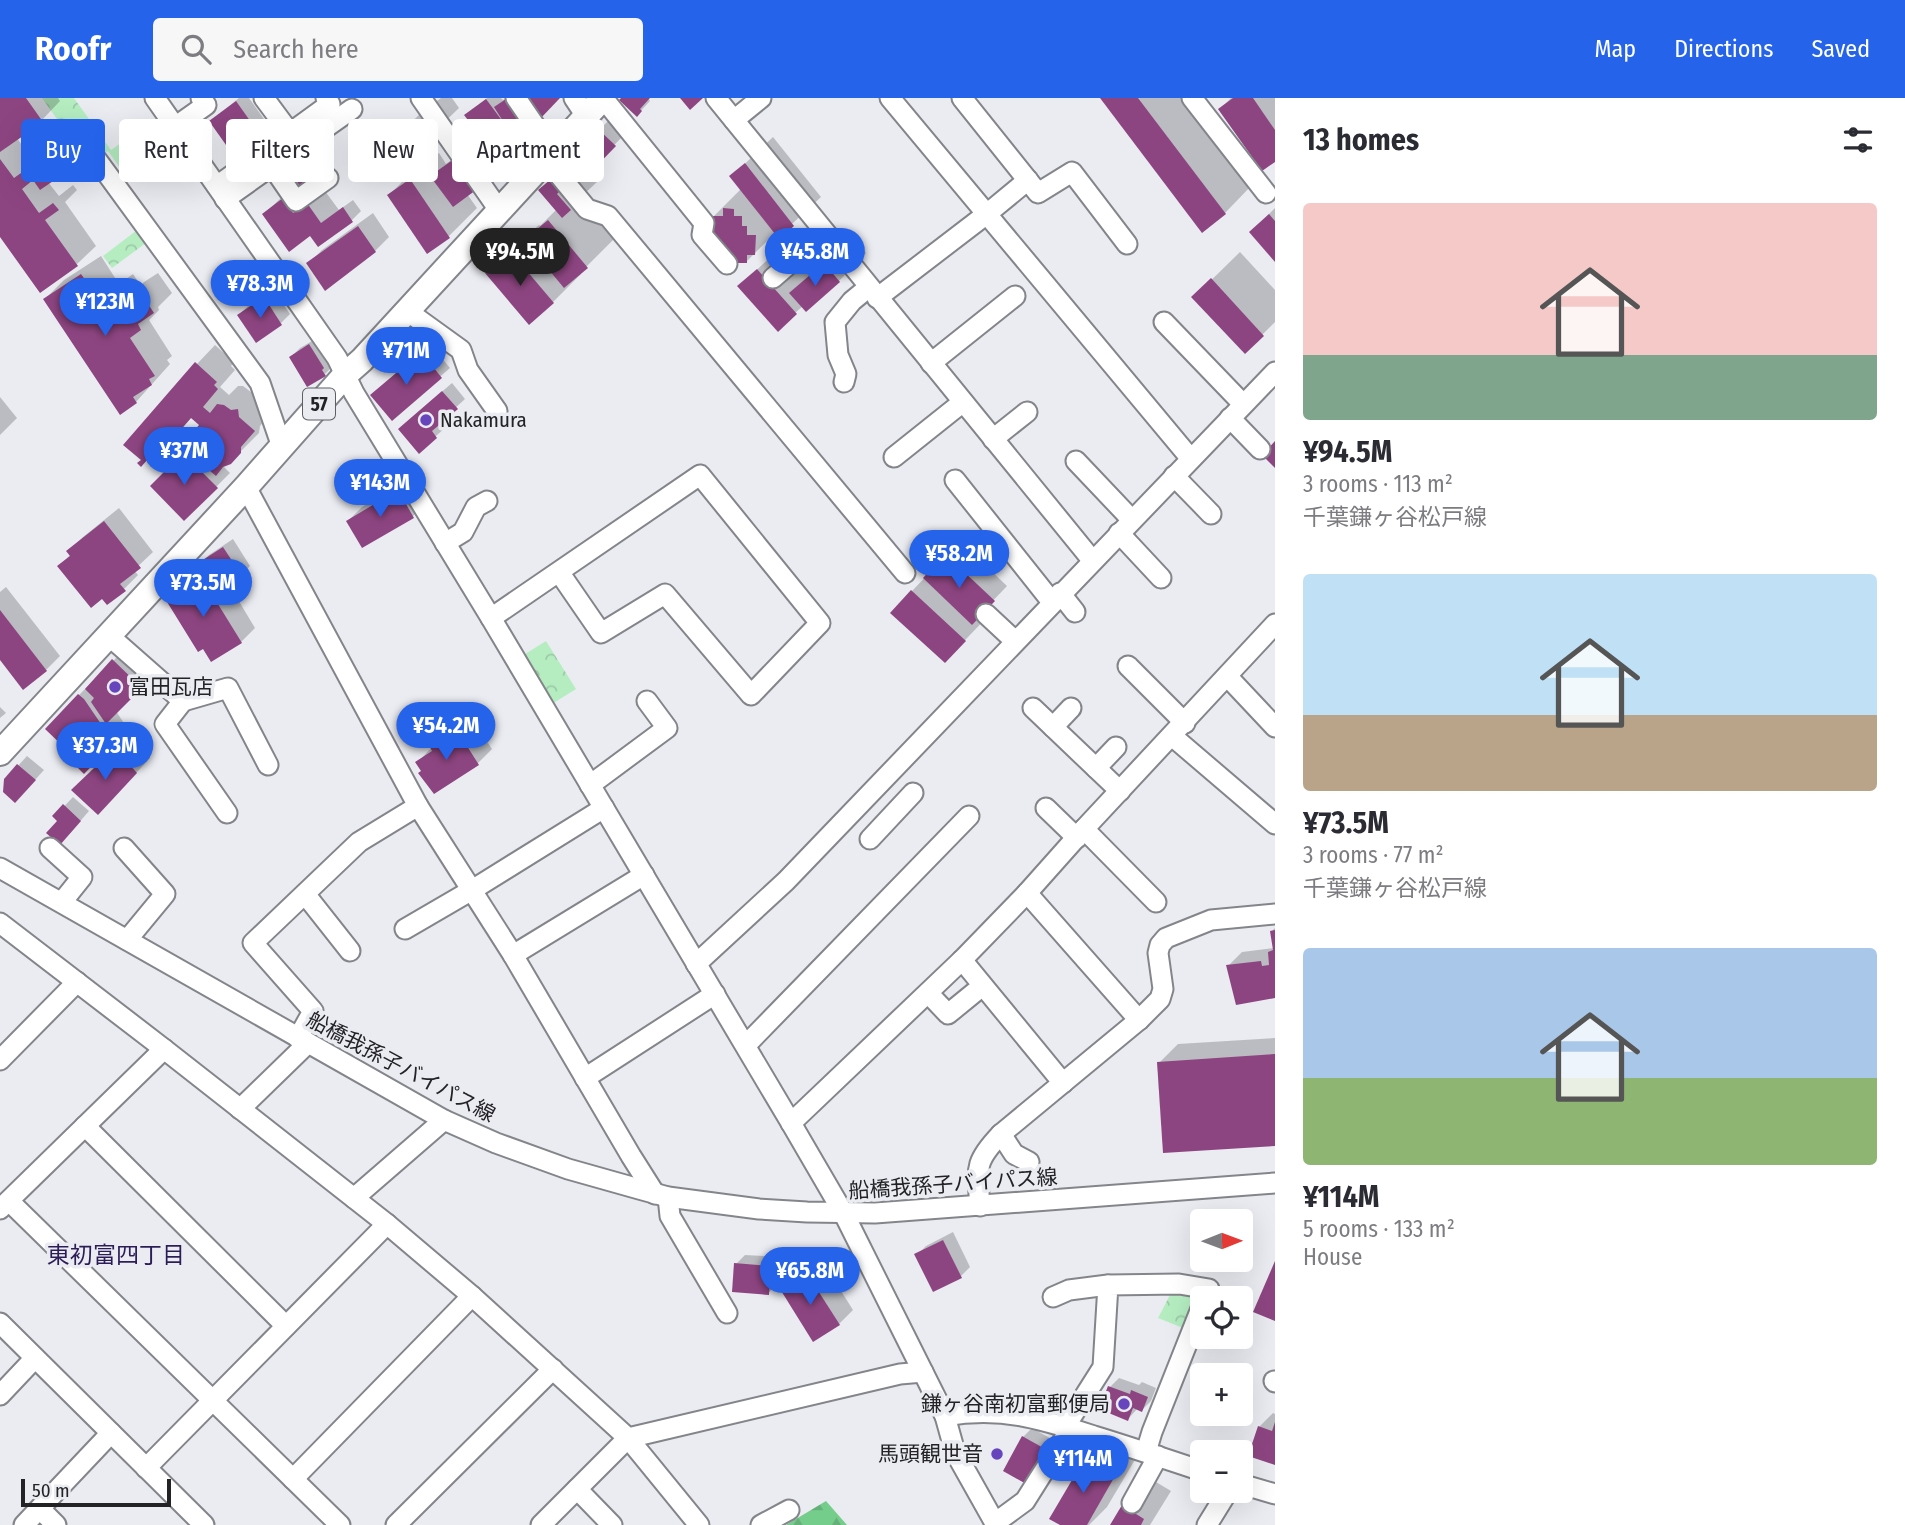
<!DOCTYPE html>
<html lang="en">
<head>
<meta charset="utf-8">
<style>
	body { margin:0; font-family:"Fira Sans Condensed","Noto Sans JP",sans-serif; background:#f7f7f7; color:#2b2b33; height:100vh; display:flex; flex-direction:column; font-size:26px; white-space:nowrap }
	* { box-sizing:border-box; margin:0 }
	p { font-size:23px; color:#7c7c81 }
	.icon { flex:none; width:38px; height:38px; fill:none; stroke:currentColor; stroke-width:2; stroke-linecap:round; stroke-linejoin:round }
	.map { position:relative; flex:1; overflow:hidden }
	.side { display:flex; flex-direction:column; background:#fff; width:630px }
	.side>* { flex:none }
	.guide { position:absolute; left:21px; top:21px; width:665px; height:63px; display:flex; gap:14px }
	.needle { width:46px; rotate:89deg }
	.fabs { position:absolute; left:1190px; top:1111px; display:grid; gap:14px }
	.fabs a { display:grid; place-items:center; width:63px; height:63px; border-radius:7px; background:#fff; box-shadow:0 7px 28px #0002; font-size:35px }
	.scale { position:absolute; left:21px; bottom:18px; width:150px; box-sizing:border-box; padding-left:7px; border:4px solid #232326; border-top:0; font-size:19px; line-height:24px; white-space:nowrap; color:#232326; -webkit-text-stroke:5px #eaecf2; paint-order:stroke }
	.price { position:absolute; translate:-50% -60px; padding:0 16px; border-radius:24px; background:#2563eb; color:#fff; font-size:23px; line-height:46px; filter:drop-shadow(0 2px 4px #0008) }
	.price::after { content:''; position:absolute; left:50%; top:42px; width:21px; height:16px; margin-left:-10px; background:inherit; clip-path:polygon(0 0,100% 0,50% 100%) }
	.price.current { background:#222; color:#fff }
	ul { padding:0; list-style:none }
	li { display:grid; align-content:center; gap:14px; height:371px; padding:0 28px }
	li span { display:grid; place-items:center; height:217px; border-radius:7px; color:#555 }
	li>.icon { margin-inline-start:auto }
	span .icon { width:126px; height:126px; fill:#fffc; stroke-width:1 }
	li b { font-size:30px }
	h2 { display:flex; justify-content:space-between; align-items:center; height:84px; padding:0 28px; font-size:30px }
	.pill { padding:0 24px; border-radius:7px; background:#fff; box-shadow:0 7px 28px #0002; font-size:24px; line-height:63px }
	.pill.current { background:#2563eb; color:#fff }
	header { display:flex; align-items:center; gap:42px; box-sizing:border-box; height:98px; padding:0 35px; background:#2563eb; color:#fff }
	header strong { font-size:33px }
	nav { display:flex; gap:38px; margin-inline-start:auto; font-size:24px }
	.search { width:490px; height:63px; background:#f7f7f7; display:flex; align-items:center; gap:18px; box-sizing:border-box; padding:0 24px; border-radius:7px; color:#7c7c81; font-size:26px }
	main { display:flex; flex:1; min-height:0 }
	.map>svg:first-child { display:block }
</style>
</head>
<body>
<header>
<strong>Roofr</strong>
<div class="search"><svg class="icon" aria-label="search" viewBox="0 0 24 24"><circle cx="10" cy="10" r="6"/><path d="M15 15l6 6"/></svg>Search here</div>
<nav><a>Map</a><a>Directions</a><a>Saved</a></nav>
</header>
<main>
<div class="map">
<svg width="1275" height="1427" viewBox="0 0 1275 1427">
	<defs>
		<pattern id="forest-firs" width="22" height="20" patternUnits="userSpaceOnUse" patternTransform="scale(1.75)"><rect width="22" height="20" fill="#75cd8c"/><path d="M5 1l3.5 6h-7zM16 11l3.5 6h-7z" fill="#65b079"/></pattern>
		<pattern id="park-crowns" width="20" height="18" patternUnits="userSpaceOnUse" patternTransform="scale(1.75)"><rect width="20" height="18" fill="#b5edc1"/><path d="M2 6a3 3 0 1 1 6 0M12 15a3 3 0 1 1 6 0" fill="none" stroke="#9bcba6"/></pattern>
	</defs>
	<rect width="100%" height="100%" fill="#eaecf2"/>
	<polygon fill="url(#forest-firs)" points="826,1403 847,1427 786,1427"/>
	<g fill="url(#park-crowns)">
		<polygon points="42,0 74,0 111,52 158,19 169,35 120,70 108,53 89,66"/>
		<polygon points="141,129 150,142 112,170 103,158"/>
		<polygon points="546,543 576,591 552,606 522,558"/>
		<polygon points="1172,1193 1197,1196 1183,1230 1158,1220"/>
	</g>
	<g fill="#0003">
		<polygon points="0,0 58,0 60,3 42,22 17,40 33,63 83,27 92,41 58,77 48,84 59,98 73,87 77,92 65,104 96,148 77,166 0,136"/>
		<polygon points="239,0 249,0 271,31 262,40 237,58 211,23"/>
		<polygon points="441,0 452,0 459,10 431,37 404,57 393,42 421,15"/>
		<polygon points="487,0 501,0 503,2 506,0 521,0 512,30 467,17"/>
		<polygon points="623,0 648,0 650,3 637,17"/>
		<polygon points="1102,0 1186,0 1252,87 1225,115"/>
		<polygon points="1231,0 1275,0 1275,62 1262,71 1220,11"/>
		<polygon points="608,23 623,38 589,73 598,83 580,100 614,141 580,175 581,176 553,204 529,225 487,175 515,148 539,127 540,128 557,111 541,92"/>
		<polygon points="773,39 821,99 779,138 776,134 746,164 724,144 713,119 741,91 731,79"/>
		<polygon points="321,46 332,61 313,77 339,112 353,102 361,113 352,122 319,147 311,136 264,116 299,83 290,71 299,62"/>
		<polygon points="463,53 467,96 477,110 449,138 427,153 389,97 417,69 439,55 446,66"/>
		<polygon points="1275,110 1275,161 1251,134"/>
		<polygon points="373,115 389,139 375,153 308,166 322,152"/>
		<polygon points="852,139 866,155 839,183 803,208 795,215 740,188 785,145 812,175"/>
		<polygon points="1240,154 1275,192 1275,224 1245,254 1194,199"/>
		<polygon points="101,158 119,186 133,176 137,182 125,194 129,200 144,184 158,175 172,195 158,209 159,212 149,222 172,258 167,262 170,266 136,304 45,201 64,182"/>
		<polygon points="268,161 281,177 247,205 249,208 273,191 290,216 281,225 239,217 248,208 235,188"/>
		<polygon points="319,239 334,267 325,276 291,259 300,250"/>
		<polygon points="430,246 450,270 392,320 382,288"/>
		<polygon points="215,247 234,264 231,268 235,272 220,289 229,297 238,288 243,288 251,294 256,293 273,313 260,328 259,335 230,364 223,368 230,375 184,421 152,388 189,352 202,327 192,319 165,348 162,345 141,366 197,266"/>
		<polygon points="452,285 465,301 440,324 445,330 419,353 409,322"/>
		<polygon points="0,299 17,320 0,337"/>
		<polygon points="412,379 427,404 413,418 363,448 348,423 362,409"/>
		<polygon points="119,410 153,454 134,472 138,477 124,491 59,468 71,456 69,453 83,439"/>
		<polygon points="233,441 250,468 241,477 228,485 255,530 241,544 167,499 181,485 203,471 200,466 209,457"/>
		<polygon points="960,443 1007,488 987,509 992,514 945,563 912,493"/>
		<polygon points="6,489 60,558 46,572 0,559 0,494"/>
		<polygon points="127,549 155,575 116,613 127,630 84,674 77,657 79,597"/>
		<polygon points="0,609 6,615 0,620"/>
		<polygon points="461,621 467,629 474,624 492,651 478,665 423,672 418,664 432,649 430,646 444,632"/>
		<polygon points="130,638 150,660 112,701 87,678"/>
		<polygon points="27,658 44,672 24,694 5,682"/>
		<polygon points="73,699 89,713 69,736 55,718"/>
		<polygon points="1275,830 1275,898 1237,905 1228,868 1242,854 1274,850 1272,833"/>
		<polygon points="1275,940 1275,1046 1165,1054 1159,965 1178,946"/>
		<polygon points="953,1134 970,1169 961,1178 934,1192 917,1157 926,1148"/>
		<polygon points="745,1157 779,1159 778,1186 768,1195 736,1166"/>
		<polygon points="821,1161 853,1212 839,1226 782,1191 796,1177"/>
		<polygon points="1119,1280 1139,1287 1142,1284 1156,1290 1151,1303 1142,1312 1138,1310 1128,1321 1110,1289"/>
		<polygon points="1273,1315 1275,1316 1275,1365 1250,1357 1259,1329"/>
		<polygon points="1032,1330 1055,1343 1036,1376 1023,1339"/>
		<polygon points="1115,1334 1142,1350 1107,1409 1089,1427 1063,1427 1087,1361"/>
		<polygon points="1151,1381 1171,1393 1150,1427 1112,1427"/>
	</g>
	<g fill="#8d4581">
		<polygon points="0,0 26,0 43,24 0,54"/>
		<polygon points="526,0 560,0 540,21"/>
		<polygon points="621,0 650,0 640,11 642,13 637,19 619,2"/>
		<polygon points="680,0 703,0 690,12"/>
		<polygon points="1100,0 1138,0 1226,116 1202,135"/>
		<polygon points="1233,0 1253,0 1275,32 1275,64 1262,73 1218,11"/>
		<polygon points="486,1 506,28 494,9 506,1 529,34 518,42 511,33 492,47 482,34 479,36 464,17"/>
		<polygon points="236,3 263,41 236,61 209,23"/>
		<polygon points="420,21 432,39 403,60 391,42"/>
		<polygon points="598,31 616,48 587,78 569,60"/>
		<polygon points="63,45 74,61 56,74 59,79 40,92 33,82 22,91 39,115 53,105 59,112 45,122 78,168 40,195 0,139 0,61 14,80"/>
		<polygon points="311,53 324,71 300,88 287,70"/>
		<polygon points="454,61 476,92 453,109 430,78"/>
		<polygon points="745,65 794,128 779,141 729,78"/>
		<polygon points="410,81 450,140 427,156 387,97"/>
		<polygon points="551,81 561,92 557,96 571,112 562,120 538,92"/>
		<polygon points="283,100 293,115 307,105 321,125 343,109 353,124 318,149 310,138 289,154 262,116"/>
		<polygon points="723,110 734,111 734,118 742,118 742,128 747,128 747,137 756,137 755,157 747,157 747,165 732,165 722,157 722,145 717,145 717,137 711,136 711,118 723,118"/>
		<polygon points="1269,116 1275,123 1275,164 1249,134"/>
		<polygon points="548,122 588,170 564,190 524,142"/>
		<polygon points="358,128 376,154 325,193 306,165"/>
		<polygon points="510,153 554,205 529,227 485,175"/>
		<polygon points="824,165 840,184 806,214 789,195"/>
		<polygon points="258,169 273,188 246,208 233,188"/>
		<polygon points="757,171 797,216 778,234 737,188"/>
		<polygon points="81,176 100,203 114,194 119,202 105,211 110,219 127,208 123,203 139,192 154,215 138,226 141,232 130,240 155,278 149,281 152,287 133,299 137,305 120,317 43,201"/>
		<polygon points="1211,180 1264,238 1245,256 1191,199"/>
		<polygon points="264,199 282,227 256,245 237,217"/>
		<polygon points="309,246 324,270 322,272 326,278 307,289 289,259"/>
		<polygon points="421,254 442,280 392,323 370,297"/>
		<polygon points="195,264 217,284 214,287 218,291 203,309 210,315 217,306 224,307 231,312 238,311 239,319 255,333 241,349 241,355 231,366 223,369 216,378 181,348 199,327 191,320 165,350 161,346 141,369 137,365 141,362 123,347"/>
		<polygon points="442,293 458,311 432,333 437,340 419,356 398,331"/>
		<polygon points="1275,343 1275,370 1262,357"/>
		<polygon points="183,355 218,390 184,423 150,388"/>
		<polygon points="398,392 414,420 362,450 346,423"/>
		<polygon points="104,423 141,470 120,486 126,493 107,507 102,501 91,510 57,468 70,458 66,453"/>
		<polygon points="223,449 242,478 217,494 198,465"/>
		<polygon points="945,456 995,503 972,527 923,480"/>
		<polygon points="200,477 242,545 211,564 203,551 198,554 164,499"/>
		<polygon points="911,492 966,543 945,565 890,515"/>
		<polygon points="0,512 47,573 23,592 0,562"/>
		<polygon points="112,561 142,590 106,626 91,604 94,600 85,591"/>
		<polygon points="78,596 84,601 114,645 84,676 70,662 75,657 70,650 68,653 45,631"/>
		<polygon points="446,633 452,642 460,637 479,667 434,696 418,675 421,673 415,664 432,653 428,645"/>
		<polygon points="115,650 137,675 98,717 71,692"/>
		<polygon points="17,666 36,682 15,705 3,694 4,681"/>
		<polygon points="63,706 81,723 60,747 46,735 57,723 52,718"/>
		<polygon points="1275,832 1275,900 1236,907 1226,867 1261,863 1262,868 1269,867 1268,854 1273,852 1270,833"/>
		<polygon points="1275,956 1275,1048 1163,1055 1157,964"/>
		<polygon points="943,1142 962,1180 933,1194 914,1156"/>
		<polygon points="1275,1163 1275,1223 1253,1214"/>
		<polygon points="734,1165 771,1168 769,1197 732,1194"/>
		<polygon points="806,1174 840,1227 813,1244 780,1191"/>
		<polygon points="1108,1288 1130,1296 1131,1292 1148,1299 1142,1314 1133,1310 1128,1323 1099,1311"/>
		<polygon points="1275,1324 1275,1367 1248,1358 1258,1328 1272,1333"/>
		<polygon points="1022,1338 1047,1352 1028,1387 1003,1373"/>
		<polygon points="1085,1360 1115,1378 1087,1427 1060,1427 1049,1421"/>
		<polygon points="1122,1407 1144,1421 1141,1427 1110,1427"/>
	</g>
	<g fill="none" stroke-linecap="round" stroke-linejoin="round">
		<g stroke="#83858a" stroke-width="23">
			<g id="minor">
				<polyline points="155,0 337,260 354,295 491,520 791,1025 844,1116 945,1318 955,1354 996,1427"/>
				<polyline points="264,0 290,35"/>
				<polyline points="421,0 499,112"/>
				<polyline points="516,0 553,54"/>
				<polyline points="574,0 586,18"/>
				<polyline points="603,0 704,125 702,137 727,166"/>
				<polyline points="716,0 1092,462"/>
				<polyline points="890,0 1191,361"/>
				<polyline points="962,0 1038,95 1072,74 1127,146"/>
				<polyline points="1192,0 1266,95"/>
				<polyline points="734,22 761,0"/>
				<polyline points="175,29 206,7 201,0"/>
				<polyline points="546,61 587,111 608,118 905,475"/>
				<polyline points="97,62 260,285 282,349"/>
				<polyline points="272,68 296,103 328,80"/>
				<polyline points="217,88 330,6 326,0"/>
				<polyline points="225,101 352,11"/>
				<polyline points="773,180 825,135"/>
				<polyline points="877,200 988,115 1028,82"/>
				<polyline points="407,213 461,252 468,272 497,313"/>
				<polyline points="1164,224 1243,306"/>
				<polyline points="931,265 1015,198"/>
				<polyline points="844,284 846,276 838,257 835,224 852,203 869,189"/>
				<polyline points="1230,320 1260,351"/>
				<polyline points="993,341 1027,314"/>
				<polyline points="894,359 963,304"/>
				<polyline points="1076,363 1132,422"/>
				<polyline points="1174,378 1211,416"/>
				<polyline points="955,382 1052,504"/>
				<polyline points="246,389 418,708 513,857 631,1058 655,1096"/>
				<polyline points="1119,435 1161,480"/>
				<polyline points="445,445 463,434 476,409 487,403"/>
				<polyline points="1060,495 1075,514"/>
				<polyline points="986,516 1015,543"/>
				<polyline points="491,520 700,377 820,525 751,597 665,496 601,535 559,474"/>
				<polyline points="108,537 183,603 228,590 268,667"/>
				<polyline points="1128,568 1185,625"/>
				<polyline points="1227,578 1275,629"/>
				<polyline points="183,603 165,626 227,715"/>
				<polyline points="1033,610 1120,693"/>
				<polyline points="1053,629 1071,610"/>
				<polyline points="1172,638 1275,726"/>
				<polyline points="1096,670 1116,649"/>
				<polyline points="590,687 667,630 647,603"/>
				<polyline points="1046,710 1077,740"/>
				<polyline points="1084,731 1156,804"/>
				<polyline points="870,741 913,695"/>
				<polyline points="50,750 82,779 62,804"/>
				<polyline points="124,750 165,796 127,842"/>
				<polyline points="0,770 444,1022 496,1045 568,1071 639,1091 668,1099 759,1111 807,1114 875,1115 1275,1085"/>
				<polyline points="1027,795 1139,922"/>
				<polyline points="305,796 350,853"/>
				<polyline points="0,825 164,951 387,1126 472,1198 628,1340 900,1276 923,1274"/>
				<polyline points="405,831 472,792 604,710"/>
				<polyline points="513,857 644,777"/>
				<polyline points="962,862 1063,985"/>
				<polyline points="696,866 786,783 1275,274"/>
				<polyline points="928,895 948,916 975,894"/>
				<polyline points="298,940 313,913 253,845 359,744 418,708"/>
				<polyline points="746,947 969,718"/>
				<polyline points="0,962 77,884"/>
				<polyline points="585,980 715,896"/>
				<polyline points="240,1011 308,945"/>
				<polyline points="791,1025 962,862 1027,795 1084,731 1275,526"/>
				<polyline points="85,1028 286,1228"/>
				<polyline points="1001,1036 1014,1056 1029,1064"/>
				<polyline points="668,1099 670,1118 727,1215"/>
				<polyline points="354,1100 444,1022"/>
				<polyline points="9,1103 340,1427"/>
				<path d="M980 1108C977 1070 974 1064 1001 1036L1139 922 1160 901 1163 891 1158 855 1160 847 1166 840 1211 822 1275 816"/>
				<polyline points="0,1111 164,951"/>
				<polyline points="1053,1199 1069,1192 1108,1187"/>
				<polyline points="0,1225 204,1427"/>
				<polyline points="1274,1283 1275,1284"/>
				<polyline points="0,1297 35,1260"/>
				<path d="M945 1318C1002 1308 1041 1321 1094 1338 1130 1349 1166 1361 1202 1373"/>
				<polyline points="1065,1329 1103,1269 1108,1187 1179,1186 1209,1191 1205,1200"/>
				<polyline points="1146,1354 1152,1334 1202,1208"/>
				<polyline points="146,1370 387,1126"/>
				<polyline points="293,1381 472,1198"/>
				<polyline points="1241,1386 1275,1396"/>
				<polyline points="577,1391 612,1427"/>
				<polyline points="1132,1405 1158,1358"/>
				<polyline points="40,1411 56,1427"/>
				<polyline points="995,1425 1025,1403 1071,1330"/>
				<polyline points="24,1427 111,1335"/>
				<polyline points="396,1427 553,1271"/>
				<polyline points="541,1427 628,1340 699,1427"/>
				<polyline points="761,1427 789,1412"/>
				<polyline points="1207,1427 1228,1393"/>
			</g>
		</g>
		<g stroke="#83858a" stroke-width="28">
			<polyline id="major" points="0,655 246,389 345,277 362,262 603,0"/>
		</g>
		<use href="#minor" stroke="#fff" stroke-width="19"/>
		<use href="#major" stroke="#fff" stroke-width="24"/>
	</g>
	<g fill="#6745bd" stroke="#eaecf2" stroke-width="2.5">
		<circle cx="426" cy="322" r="7"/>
		<circle cx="115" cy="589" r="7"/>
		<circle cx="1124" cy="1306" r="7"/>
		<circle cx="997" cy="1356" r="7"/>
	</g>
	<g text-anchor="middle" stroke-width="7" stroke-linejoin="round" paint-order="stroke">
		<rect fill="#eaecf2" stroke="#5f5f63" stroke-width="2" x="303" y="290.5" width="32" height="31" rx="5"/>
		<g font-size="19" font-weight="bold" fill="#232326">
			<text x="319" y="313">57</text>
		</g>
		<g font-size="21" fill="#232326" stroke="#eaecf2" text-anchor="start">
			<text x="440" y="329">Nakamura</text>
			<text x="129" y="596">富田瓦店</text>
			<text x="1110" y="1313" text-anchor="end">鎌ヶ谷南初富郵便局</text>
			<text x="983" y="1363" text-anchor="end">馬頭観世音</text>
		</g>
		<g font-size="21" fill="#232326" stroke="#eaecf2">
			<text transform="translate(401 969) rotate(28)" y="7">船橋我孫子バイパス線</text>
			<text transform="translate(953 1086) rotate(-4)" y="7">船橋我孫子バイパス線</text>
		</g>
		<g font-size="23" fill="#2d1d57" stroke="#eaecf2">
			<text x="116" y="1165">東初富四丁目</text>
		</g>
	</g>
</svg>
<div class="fabs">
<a><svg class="needle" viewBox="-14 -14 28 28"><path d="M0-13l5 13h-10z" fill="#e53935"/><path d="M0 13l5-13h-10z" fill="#7c7c81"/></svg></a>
<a><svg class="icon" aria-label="locate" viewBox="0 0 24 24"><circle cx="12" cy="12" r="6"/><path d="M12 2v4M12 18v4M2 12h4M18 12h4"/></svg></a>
<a>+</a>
<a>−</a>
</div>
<div class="scale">50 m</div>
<b class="price current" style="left:520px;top:190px">¥94.5M</b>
<b class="price" style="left:815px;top:190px">¥45.8M</b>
<b class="price" style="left:260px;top:222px">¥78.3M</b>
<b class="price" style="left:105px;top:240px">¥123M</b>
<b class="price" style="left:406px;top:289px">¥71M</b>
<b class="price" style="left:184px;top:389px">¥37M</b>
<b class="price" style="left:380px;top:421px">¥143M</b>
<b class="price" style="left:959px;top:492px">¥58.2M</b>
<b class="price" style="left:203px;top:521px">¥73.5M</b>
<b class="price" style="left:446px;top:664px">¥54.2M</b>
<b class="price" style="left:105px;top:684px">¥37.3M</b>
<b class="price" style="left:810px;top:1209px">¥65.8M</b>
<b class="price" style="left:1083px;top:1397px">¥114M</b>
<div class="guide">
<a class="pill current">Buy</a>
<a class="pill">Rent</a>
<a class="pill">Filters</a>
<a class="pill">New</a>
<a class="pill">Apartment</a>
</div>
</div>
<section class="side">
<h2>13 homes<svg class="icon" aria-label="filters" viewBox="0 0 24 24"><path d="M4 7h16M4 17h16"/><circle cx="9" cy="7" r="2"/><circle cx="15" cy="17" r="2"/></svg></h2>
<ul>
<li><span style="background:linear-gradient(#f6c9c9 70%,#7fa58c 0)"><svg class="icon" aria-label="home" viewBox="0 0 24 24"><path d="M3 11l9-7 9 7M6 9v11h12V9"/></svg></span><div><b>¥94.5M</b><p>3 rooms · 113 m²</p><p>千葉鎌ヶ谷松戸線</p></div></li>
<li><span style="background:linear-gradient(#bfe0f5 65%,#b9a48a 0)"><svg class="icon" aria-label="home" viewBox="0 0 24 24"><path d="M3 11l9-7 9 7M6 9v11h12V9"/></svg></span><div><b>¥73.5M</b><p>3 rooms · 77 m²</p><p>千葉鎌ヶ谷松戸線</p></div></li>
<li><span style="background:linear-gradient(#a9c7e8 60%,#8fb573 0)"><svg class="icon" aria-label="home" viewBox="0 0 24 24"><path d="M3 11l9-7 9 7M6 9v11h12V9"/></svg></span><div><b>¥114M</b><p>5 rooms · 133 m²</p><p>House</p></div></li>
</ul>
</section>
</main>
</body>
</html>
